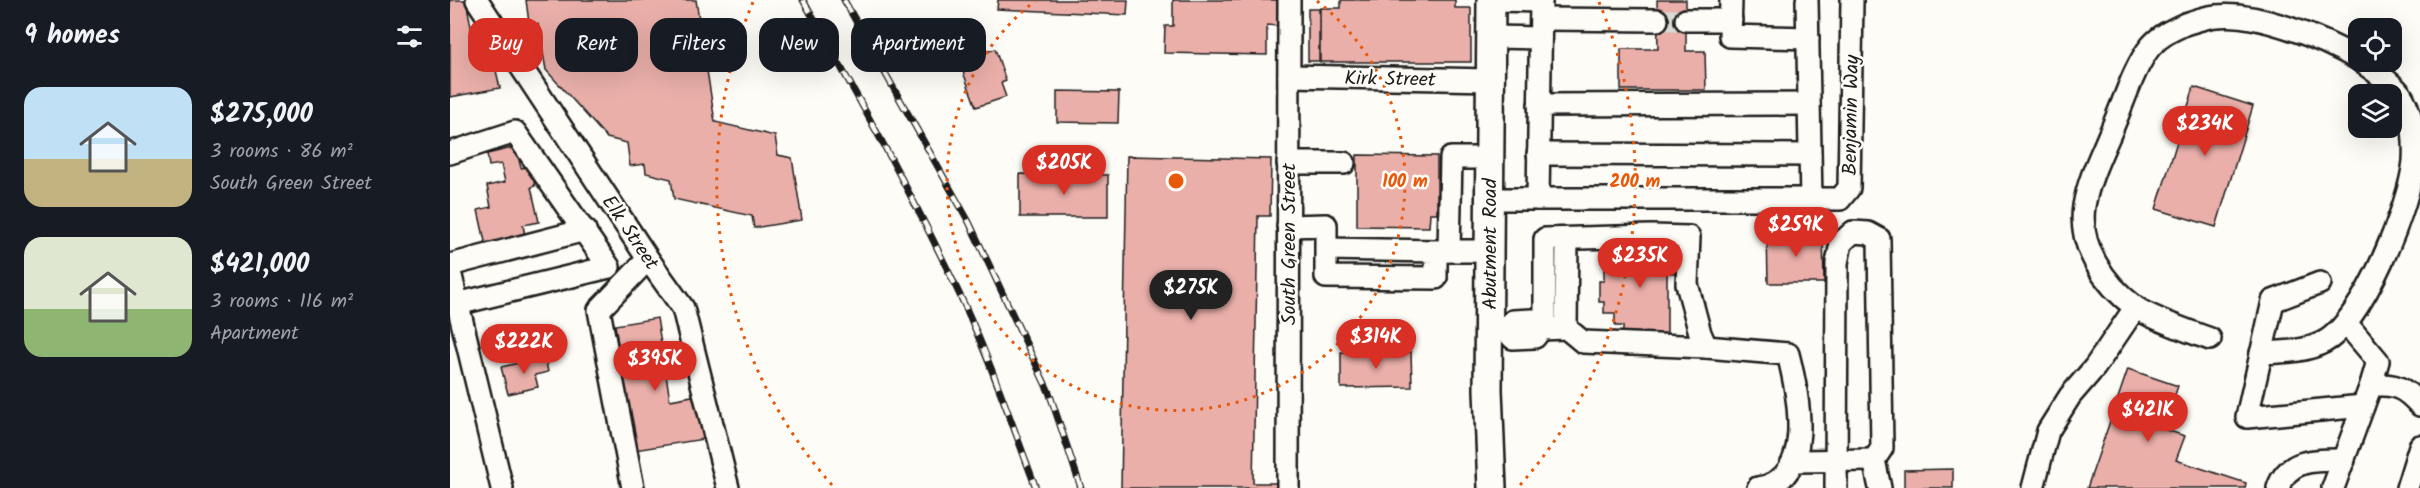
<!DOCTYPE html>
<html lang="en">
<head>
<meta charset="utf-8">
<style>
	body { margin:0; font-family:Kalam,sans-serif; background:#20242c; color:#f1f3f6; height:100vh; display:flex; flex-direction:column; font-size:22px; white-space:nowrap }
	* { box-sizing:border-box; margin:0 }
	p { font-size:20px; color:#9ea1a6 }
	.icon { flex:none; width:33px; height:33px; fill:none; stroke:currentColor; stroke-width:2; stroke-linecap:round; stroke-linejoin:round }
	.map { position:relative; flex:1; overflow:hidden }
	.drawer { display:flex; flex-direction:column; background:#171b24; width:450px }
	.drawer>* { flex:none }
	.banner { position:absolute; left:18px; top:18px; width:570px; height:54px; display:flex; gap:12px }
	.buttons { position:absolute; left:1898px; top:18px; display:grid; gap:12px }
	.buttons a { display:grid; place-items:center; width:54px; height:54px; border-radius:12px; background:#171b24; box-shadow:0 6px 24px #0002; font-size:30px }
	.price { position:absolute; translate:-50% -51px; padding:0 14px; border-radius:21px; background:#d93025; color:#fff; font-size:20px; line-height:39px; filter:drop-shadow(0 2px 3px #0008) }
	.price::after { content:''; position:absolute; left:50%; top:36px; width:18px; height:14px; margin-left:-9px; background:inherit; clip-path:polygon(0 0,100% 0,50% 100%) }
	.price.on { background:#222; color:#fff }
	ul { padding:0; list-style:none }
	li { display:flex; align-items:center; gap:18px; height:150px; padding:0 24px }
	li span { display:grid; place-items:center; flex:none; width:168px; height:120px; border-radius:18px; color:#555 }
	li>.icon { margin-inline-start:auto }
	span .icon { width:72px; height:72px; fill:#fffc; stroke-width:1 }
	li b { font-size:26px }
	h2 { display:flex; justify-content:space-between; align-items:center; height:72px; padding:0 24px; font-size:26px }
	.chip { padding:0 21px; border-radius:18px; background:#171b24; box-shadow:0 6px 24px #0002; font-size:21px; line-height:54px }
	.chip.on { background:#d93025; color:#fff }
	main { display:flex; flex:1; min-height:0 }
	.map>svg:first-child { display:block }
</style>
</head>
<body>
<main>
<section class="drawer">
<h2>9 homes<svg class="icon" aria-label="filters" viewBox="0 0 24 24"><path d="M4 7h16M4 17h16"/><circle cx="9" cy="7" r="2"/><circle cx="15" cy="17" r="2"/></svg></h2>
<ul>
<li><span style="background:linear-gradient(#bfe0f5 60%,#c2b280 0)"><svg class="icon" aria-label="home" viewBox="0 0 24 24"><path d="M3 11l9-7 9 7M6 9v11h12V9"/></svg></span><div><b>$275,000</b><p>3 rooms · 86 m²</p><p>South Green Street</p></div></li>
<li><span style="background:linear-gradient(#dfe7d0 60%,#8fb573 0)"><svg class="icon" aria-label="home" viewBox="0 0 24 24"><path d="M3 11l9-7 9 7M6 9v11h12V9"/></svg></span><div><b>$421,000</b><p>3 rooms · 116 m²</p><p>Apartment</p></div></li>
</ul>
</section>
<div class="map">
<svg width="1970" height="488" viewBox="0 0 1970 488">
	<rect width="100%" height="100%" fill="#fdfcf7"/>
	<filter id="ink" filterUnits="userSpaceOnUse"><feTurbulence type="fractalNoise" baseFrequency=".0167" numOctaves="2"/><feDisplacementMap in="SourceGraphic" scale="12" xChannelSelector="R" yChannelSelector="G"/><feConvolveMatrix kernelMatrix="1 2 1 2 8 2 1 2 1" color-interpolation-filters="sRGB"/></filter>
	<g filter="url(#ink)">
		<g fill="#eaafa9" stroke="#1c1c1c" stroke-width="1.5">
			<polygon points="0,0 16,0 29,69 45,66 50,88 0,97"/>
			<polygon points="76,0 246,0 265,122 325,136 328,155 342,158 352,220 304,228 302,216 224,199 221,179 196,173 195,164 180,166 177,143 157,138 96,70 88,24 79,23"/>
			<polygon points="548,0 678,0 677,15 547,9"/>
			<polygon points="723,0 828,0 828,26 817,25 817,55 714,53 715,26 723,26"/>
			<polygon points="891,0 1005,0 1005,8 1021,8 1021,62 870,62 870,8 891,8"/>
			<polygon points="1207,0 1236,0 1236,51 1255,51 1256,90 1171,90 1171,49 1208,49"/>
			<rect x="858" y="9" width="11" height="52"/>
			<polygon points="545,49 556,81 551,83 556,97 526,107 509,61"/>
			<polygon points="1744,87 1803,106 1766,227 1706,209"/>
			<polygon points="607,91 669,92 668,123 607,122"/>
			<polygon points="66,147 71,168 80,166 85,186 81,187 89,222 73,225 75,236 36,246 28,210 41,207 37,186 55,182 51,164 39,166 37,154"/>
			<polygon points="907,155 987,156 987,213 980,213 979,227 907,226"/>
			<polygon points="677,156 821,159 820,216 808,216 803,483 829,483 829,488 671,488"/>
			<polygon points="570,174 658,175 658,217 570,217"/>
			<polygon points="1373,232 1374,283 1318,283 1317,233"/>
			<polygon points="1174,248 1232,248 1232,273 1217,273 1217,335 1173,335 1173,326 1165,326 1165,313 1154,313 1154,302 1149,302 1149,281 1154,281 1154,267 1165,267 1165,256 1174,256"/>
			<polygon points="207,318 220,400 253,394 260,438 185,450 165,325"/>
			<polygon points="891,352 961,352 962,387 891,388"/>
			<polygon points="95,357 98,372 85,375 88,387 58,394 51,367"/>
			<polygon points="1678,369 1728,386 1713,429 1735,436 1726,460 1796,483 1795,488 1637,488"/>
			<polygon points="1503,469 1503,488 1454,488 1454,470"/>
		</g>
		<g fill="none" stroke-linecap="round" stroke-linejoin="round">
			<polyline stroke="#dbdad6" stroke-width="21" stroke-dasharray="21 10" stroke-linecap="butt" points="1207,20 1236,20"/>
			<g stroke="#1c1c1c" stroke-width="26">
				<g id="minor">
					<polyline points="27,0 198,259 233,308 278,488"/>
					<polyline points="1041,0 1091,1"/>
					<polyline points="1281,0 1280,36 1358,38"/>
					<polyline points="1357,0 1361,200"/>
					<polyline points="1091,19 1207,20"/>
					<polyline points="1236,20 1281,20"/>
					<polyline points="1041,37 1090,38"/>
					<polyline points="839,76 1041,80"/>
					<polyline points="1089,105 1359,104"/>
					<polyline points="0,153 65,132 159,267 7,304"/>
					<polyline points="1088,154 1360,155"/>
					<polyline points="838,163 894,163"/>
					<polyline points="1039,199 1390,199 1399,188 1402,0"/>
					<polyline points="1088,199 1091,0"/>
					<polyline points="838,226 876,225 876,277 986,278 986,251 876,249"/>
					<polyline points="987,251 1039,251"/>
					<polyline points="999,251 1001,158 1040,158"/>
					<polyline points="0,265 135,230"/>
					<polyline points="0,272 52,488"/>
					<polyline points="1870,283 1823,301 1797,417 1913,406"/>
					<polyline points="1896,323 1928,361 1921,385"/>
					<polyline points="1116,328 1117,239"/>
					<polyline points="1055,329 1063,338 1085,337 1091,329"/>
					<polyline points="1095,329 1095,239 1201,236 1239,237 1237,284 1250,333 1256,347"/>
					<path d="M1038 330 1055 329 1063 321 1083 320 1091 329 1116 328 1133 342 1256 347 1338 354C1348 393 1367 480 1308 488"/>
					<path d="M1760 339C1741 332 1700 318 1685 307 1654 284 1628 246 1634 206 1639 177 1653 151 1664 124 1674 101 1685 65 1701 46 1711 35 1722 30 1735 24 1745 21 1755 17 1766 16 1807 11 1873 39 1908 59"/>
					<path d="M1811 353C1832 352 1855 352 1874 342 1914 321 1960 204 1964 161 1965 141 1963 116 1953 98 1947 86 1923 70 1912 62"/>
					<polyline points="1345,461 1424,460"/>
					<polyline points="183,488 149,310 198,259"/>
					<polyline points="838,488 839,0"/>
					<polyline points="1386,488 1387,263 1391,243 1403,232 1418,233 1429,239 1432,448 1424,460 1430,488"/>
					<polyline points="1583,488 1598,431 1620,396 1645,367 1685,308"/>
					<path d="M1828 488C1838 458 1867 460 1894 460"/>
					<path d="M1883 488 1921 385C1945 384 1954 387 1970 405"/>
					<polyline points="1957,488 1970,446"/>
				</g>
			</g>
			<g stroke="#1c1c1c" stroke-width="32">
				<polyline id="major" points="1041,0 1038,390 1042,488"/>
			</g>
			<use href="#minor" stroke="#fdfcf7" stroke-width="21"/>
			<use href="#major" stroke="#fdfcf7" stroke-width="27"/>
			<g stroke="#1c1c1c" stroke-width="7">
				<g id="rail">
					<path d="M353 0C410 100 466 201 515 306 542 365 563 427 586 488"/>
					<polyline points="394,0 519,222 599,392 631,488"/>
				</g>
			</g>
			<use href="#rail" stroke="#fdfcf7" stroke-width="4.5" stroke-dasharray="14" stroke-linecap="butt"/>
		</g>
	</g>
	<g fill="none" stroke="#e8590c" stroke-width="3" stroke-dasharray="3 6">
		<path d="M867 1A229 229 0 1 1 585 1"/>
		<path d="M382 485A459 459 0 0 1 303 2M1149 2A459 459 0 0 1 1070 485"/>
	</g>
	<g text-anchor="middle" stroke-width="5" stroke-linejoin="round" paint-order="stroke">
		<g font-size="20" fill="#1c1c1c" stroke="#fdfcf7">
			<text transform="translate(940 78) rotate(1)" y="7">Kirk Street</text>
			<text transform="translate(1400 115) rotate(-89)" y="7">Benjamin Way</text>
			<text transform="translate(181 232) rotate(56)" y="7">Elk Street</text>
			<text transform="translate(838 244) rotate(-90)" y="7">South Green Street</text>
			<text transform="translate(1039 244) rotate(-90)" y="7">Abutment Road</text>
		</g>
	</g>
	<circle cx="726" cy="181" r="9" fill="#e8590c" stroke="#fdfcf7" stroke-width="3"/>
	<g font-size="18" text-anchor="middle" font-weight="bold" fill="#e8590c" stroke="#fdfcf7" stroke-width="5" stroke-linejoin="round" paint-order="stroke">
		<text x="955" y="187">100 m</text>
		<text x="1185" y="187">200 m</text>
	</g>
</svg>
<div class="buttons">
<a><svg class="icon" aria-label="locate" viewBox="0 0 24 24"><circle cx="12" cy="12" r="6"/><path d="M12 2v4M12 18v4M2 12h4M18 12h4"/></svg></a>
<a><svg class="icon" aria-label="layers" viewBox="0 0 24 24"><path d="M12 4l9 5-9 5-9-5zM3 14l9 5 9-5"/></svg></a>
</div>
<b class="price" style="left:1755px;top:157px">$234K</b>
<b class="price" style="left:614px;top:196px">$205K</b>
<b class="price" style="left:1346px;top:258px">$259K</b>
<b class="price" style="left:1190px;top:289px">$235K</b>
<b class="price on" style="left:741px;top:321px">$275K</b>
<b class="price" style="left:926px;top:370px">$314K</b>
<b class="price" style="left:74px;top:375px">$222K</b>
<b class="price" style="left:205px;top:392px">$395K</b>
<b class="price" style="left:1698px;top:443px">$421K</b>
<div class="banner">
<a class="chip on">Buy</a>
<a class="chip">Rent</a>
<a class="chip">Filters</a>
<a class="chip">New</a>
<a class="chip">Apartment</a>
</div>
</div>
</main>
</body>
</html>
